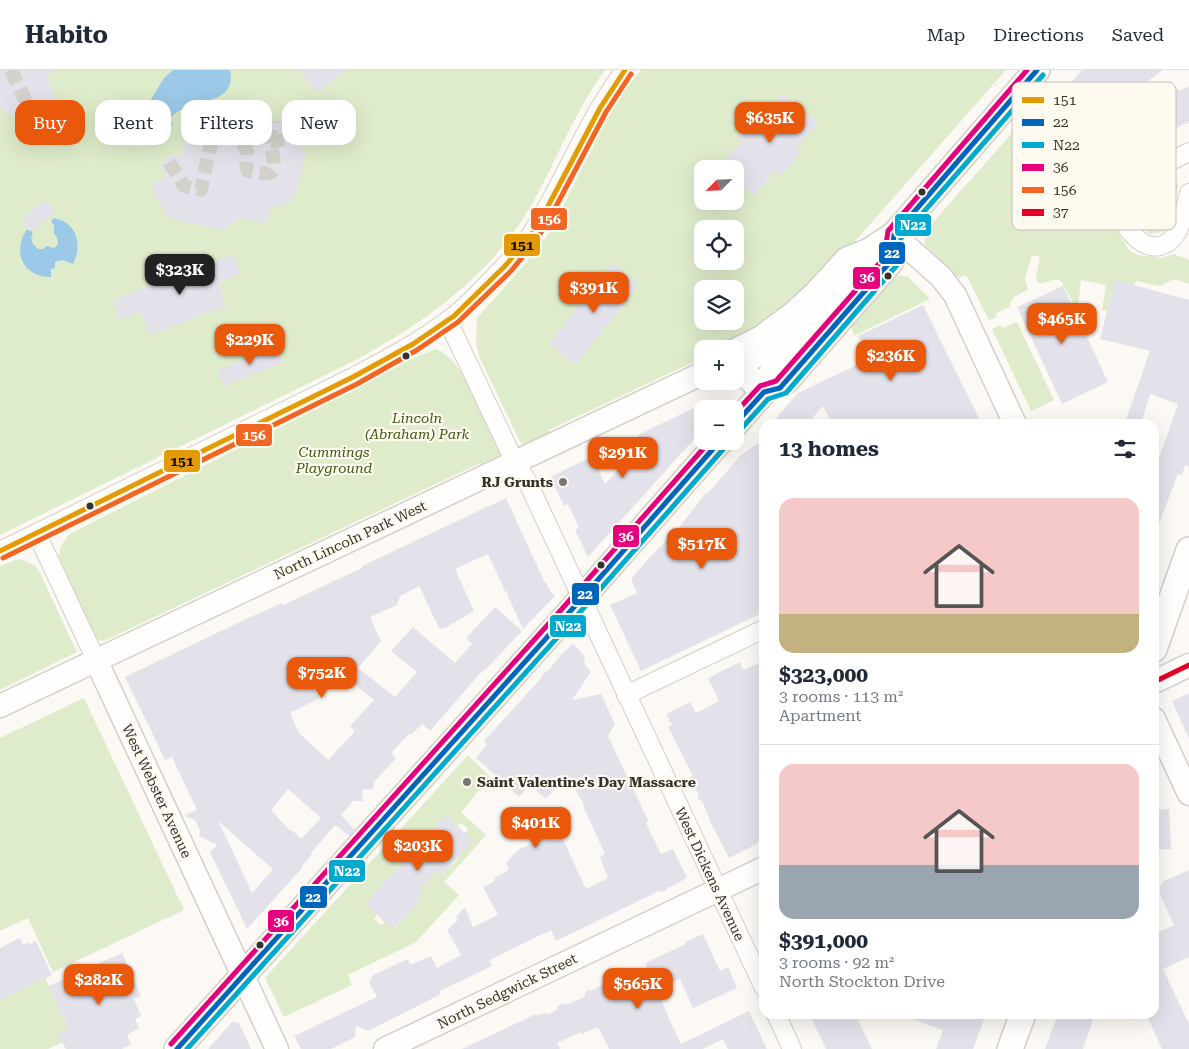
<!DOCTYPE html>
<html lang="en">
<head>
<meta charset="utf-8">
<style>
	body { margin:0; font-family:"Roboto Serif",serif; background:#f6f6f7; color:#1f2937; height:100vh; display:flex; flex-direction:column; font-size:19px; white-space:nowrap }
	* { box-sizing:border-box; margin:0 }
	p { font-size:16px; color:#747a83 }
	.icon { flex:none; width:28px; height:28px; fill:none; stroke:currentColor; stroke-width:2; stroke-linecap:round; stroke-linejoin:round }
	.map { position:relative; flex:1; overflow:hidden }
	.side { position:absolute; left:759px; top:349px; width:400px; height:600px; display:flex; flex-direction:column; background:#fff; border-radius:15px; box-shadow:0 5px 20px #0002 }
	.side>* { flex:none }
	.guide { position:absolute; left:15px; top:30px; width:475px; height:45px; display:flex; gap:10px }
	.needle { width:32px; rotate:246deg }
	.fabs { position:absolute; left:694px; top:90px; display:grid; gap:10px }
	.fabs a { display:grid; place-items:center; width:50px; height:50px; border-radius:10px; background:#fff; box-shadow:0 5px 20px #0002; font-size:25px }
	.price { position:absolute; translate:-50% -42px; padding:0 11px; border-radius:10px; background:#ea580c; color:#fff; font-size:16px; line-height:32px; filter:drop-shadow(0 1px 2px #0008) }
	.price::after { content:''; position:absolute; left:50%; top:30px; width:15px; height:11px; margin-left:-8px; background:inherit; clip-path:polygon(0 0,100% 0,50% 100%) }
	.price.current { background:#222; color:#fff }
	ul { padding:0; list-style:none }
	li { display:grid; align-content:center; gap:10px; height:265px; padding:0 20px }
	li+li { border-top:1px solid #e0e1e3 }
	li span { display:grid; place-items:center; height:155px; border-radius:15px; color:#555 }
	li>.icon { margin-inline-start:auto }
	span .icon { width:90px; height:90px; fill:#fffc; stroke-width:1 }
	li b { font-size:21px }
	h2 { display:flex; justify-content:space-between; align-items:center; height:60px; padding:0 20px; font-size:21px }
	.chip { padding:0 18px; border-radius:15px; background:#fff; box-shadow:0 5px 20px #0002; font-size:18px; line-height:45px }
	.chip.current { background:#ea580c; color:#fff }
	header { display:flex; align-items:center; gap:30px; box-sizing:border-box; height:70px; padding:0 25px; background:#fff; border-bottom:1px solid #e0e1e3 }
	header strong { font-size:24px }
	nav { display:flex; gap:28px; margin-inline-start:auto; font-size:18px }
	.map>svg:first-child { display:block }
</style>
</head>
<body>
<header>
<strong>Habito</strong>
<nav><a>Map</a><a>Directions</a><a>Saved</a></nav>
</header>
<div class="map">
<svg width="1189" height="979" viewBox="0 0 1189 979">
	<rect width="100%" height="100%" fill="#fcf9f4"/>
	<g fill="#deeccb" fill-rule="evenodd">
		<path d="M0 0H605C577 38 560 82 538 123 497 202 428 251 352 292L0 465Z"/>
		<path d="M641 0H1006L821 210 743 269 721 279H702V288L549 360 546 369 525 376 520 372 479 286 476 272 477 248 525 194 551 160 607 49 624 22ZM702 99H735V131H702ZM702 159H735V191H702ZM702 219H735V251H702Z"/>
		<path d="M1027 46 1061 115 1091 101 1120 165 1129 180 1138 185 1162 188 1174 184 1189 190V214L1174 209 1159 216 1136 211 1134 215 1115 210 1107 241 1102 240 1106 215 1081 210 1078 236H1075L1061 211C1053 206 1047 215 1038 213L1036 207 1040 187 1032 185 1025 209 1028 219 1026 221C1019 224 1010 227 1010 237L996 243 997 247 989 250 966 205 959 208 925 175 924 167 927 159Z"/>
		<polygon points="1171,105 1175,105 1178,116 1167,158 1163,162 1150,164 1146,161 1131,128 1132,121"/>
		<polygon points="899,205 908,207 930,229 854,266 851,255 891,209"/>
		<polygon points="1017,252 1054,330 1031,341 992,259 1000,255 1002,258"/>
		<path d="M436 279C463 290 477 334 489 359L496 362 503 389 487 397 478 394 104 571 96 569 59 487 60 478 69 464 358 318 411 289Z"/>
		<path d="M18 489C26 491 35 494 39 501L77 582 0 620V496Z"/>
		<polygon points="84,628 184,840 53,902 28,848 0,861 0,668"/>
		<path d="M468 685 490 707 461 742 486 765 444 812 459 825 416 872 348 905 352 915 284 947 265 908ZM446 746 458 756 461 753 468 759 465 763 473 770 458 787V789L442 804 437 800 418 820V833L393 859 385 852 381 855 374 849 377 845 366 834 401 795V794Z"/>
		<polygon points="42,901 73,967 48,979 0,979 0,930 39,911"/>
	</g>
	<g fill="#9cc9e8">
		<path d="M173 0H230C238 39 185 27 170 49L172 55 168 60C158 56 152 42 150 31L164 8Z"/>
		<path d="M54 148C77 152 83 176 73 194L62 190 55 192V198L51 199V207C22 207 12 181 27 159L29 161 31 160 33 165 31 167 33 174 38 179H43L47 176 54 178 58 174 57 168 54 163V156L51 151Z"/>
	</g>
	<g fill="#e3e2ea" fill-rule="evenodd">
		<polygon points="0,0 53,0 47,7 57,30 49,34 50,38 18,53 15,46 0,38"/>
		<polygon points="299,0 346,0 317,23"/>
		<polygon points="1082,0 1163,0 1101,45 1105,52 1178,18 1179,21 1189,16 1189,52 1172,60 1173,63 1061,115 1033,58"/>
		<polygon points="783,23 818,53 797,78 802,82 781,106 775,101 754,125 735,109 735,99 718,99 741,72 738,69 743,63 759,44 762,47"/>
		<polygon points="252,45 292,55 301,64 303,82 306,82 296,121 292,129 284,135 270,137 267,150 262,153 242,148 222,160 169,148 152,121 154,113 167,106 162,99 161,92 170,86 181,85 186,66 208,52 233,57 243,47"/>
		<polygon points="41,133 53,135 52,147 39,153 40,156 29,161 23,150 25,148 24,146"/>
		<polygon points="233,184 241,204 218,212 226,236 150,265 141,242 120,250 113,230"/>
		<polygon points="612,193 639,214 576,295 549,274"/>
		<polygon points="1115,210 1189,230 1189,397 1185,395 1182,405 1178,404 1155,464 1154,396 1156,397 1178,334 1150,324 1141,354 1125,352 1150,281 1100,269"/>
		<polygon points="1063,216 1108,312 1062,334 1017,237"/>
		<polygon points="923,235 980,350 972,354 832,354 823,336 807,354 771,354 798,323 869,289 858,266"/>
		<polygon points="277,276 283,293 223,316 217,300"/>
		<polygon points="702,334 702,356 696,363 697,366 588,487 575,460 579,457 568,434 564,436 550,407 593,386 605,414 642,373 638,365"/>
		<polygon points="764,370 764,542 641,601 610,535 637,523 631,509 650,487 678,459 706,423 707,424 742,384"/>
		<path d="M506 428 545 513 546 512 550 521 555 526 523 559 507 524 510 521 506 523 488 484 455 499 474 541 445 558H439L419 516 400 526 397 535 370 547 381 571 358 598 395 627 417 602 391 581 413 557 455 593 472 574 466 568 495 537 522 561 489 596 484 601 483 600 430 661 422 654 411 665 409 664 391 683 396 688 374 712 373 719 362 720 363 731H353L341 745 355 760 350 766 335 755 311 783 312 784 302 796 303 797 247 859 210 782 217 775 199 766 200 761 195 750 184 746 197 740 172 687 165 690 125 607 246 549 282 533 283 535 362 498V496ZM348 598 355 615 374 630 350 656 355 661 328 690 299 663 290 643 318 629 312 615ZM288 719 321 748 301 769 291 759 290 761 271 740ZM218 751 273 799 252 823 233 782Z"/>
		<polygon points="573,573 584,586 585,595 591,602 572,630 601,624 615,654 608,666 649,752 646,753 661,784 673,779 687,808 668,818 666,821 662,822 659,821 556,871 551,860 512,879 490,890 492,896 440,921 441,924 368,961 356,956 355,967 331,979 301,979 294,966 377,927 369,912 373,905 408,889 410,894 412,894 431,886 437,898 461,885 447,860 458,850 456,847 465,837 473,857 498,845 483,817 495,811 494,808 509,800 506,793 518,780 559,761 586,819 608,808 600,787 605,784 583,736 584,735 567,706 546,729 530,715 519,727 476,688 487,675 484,671 542,607 544,602 548,601 560,586"/>
		<polygon points="764,591 764,769 757,772 757,774 729,788 711,753 702,731 697,729 699,725 689,707 693,706 668,657 672,655 666,644 690,632 696,643 719,631 708,608 740,592 743,600"/>
		<polygon points="1189,623 1189,669 1172,631"/>
		<polygon points="1169,739 1171,779 1154,780 1154,740"/>
		<polygon points="446,746 473,770 449,797 442,804 437,800 418,820 423,825 418,831 418,833 392,859 366,834 389,806 391,806 401,795 401,794"/>
		<polygon points="1189,800 1189,887 1163,899 1189,954 1189,979 1162,979 1146,944 1154,944 1154,864 1174,855 1160,824 1160,817 1164,811"/>
		<polygon points="703,864 720,901 728,897 737,918 693,938 680,909 656,920 681,974 749,941 767,979 728,979 723,969 703,979 609,979 598,957 582,964 581,962 557,973 560,979 462,979 536,944 537,946 544,943 548,944 557,940 558,936 563,933 566,935 584,927 587,919 591,921 604,914 608,916 612,914 647,897 645,893 686,874 685,872"/>
		<polygon points="20,868 23,875 28,872 29,875 36,871 52,905 0,930 0,878"/>
		<polygon points="122,883 141,926 134,929 141,946 135,949 139,958 127,965 131,974 122,979 66,979 58,964 69,959 49,916"/>
		<polygon points="809,944 855,944 872,979 826,979"/>
		<polygon points="902,944 986,944 973,979 936,979 943,960 901,945"/>
		<polygon points="1058,944 1095,944 1083,979 1045,979"/>
		<polygon points="233,951 239,953 251,979 208,979"/>
	</g>
	<g fill="none" stroke-linecap="round" stroke-linejoin="round">
		<g stroke="#d4d1cc" stroke-width="14" stroke-dasharray="14 7" stroke-linecap="butt">
			<polyline points="11,0 33,46"/>
			<polyline points="270,72 286,69"/>
			<path d="M169 92 184 116 201 120 211 73C215 72 219 68 223 68 234 66 247 73 247 85 247 91 245 94 248 101 283 109 274 96 270 71 269 64 272 57 273 51"/>
		</g>
		<g stroke="#d2cfc9" stroke-width="20">
			<g id="minor">
				<path d="M1189 82 1124 114C1105 144 1149 202 1176 164 1182 155 1186 135 1189 123"/>
				<polyline points="448,251 511,384 528,413 764,918"/>
				<polyline points="37,464 96,590"/>
				<path d="M0 481 353 307C385 290 418 273 447 251 465 239 479 222 494 207 509 192 524 176 535 158 567 106 588 49 625 0"/>
				<polyline points="626,625 764,559"/>
				<polyline points="776,944 792,979"/>
			</g>
		</g>
		<g stroke="#d2cfc9" stroke-width="25">
			<g id="tertiary">
				<polyline points="894,165 941,207 955,225 1015,354"/>
				<polyline points="735,280 761,267 792,244 816,222 846,189 875,177"/>
				<polyline points="740,294 804,264"/>
				<polyline points="96,590 277,979"/>
				<polyline points="1154,612 1189,595"/>
				<polyline points="0,636 699,305 702,302"/>
				<polyline points="1154,649 1189,724"/>
				<polyline points="385,979 764,798"/>
			</g>
		</g>
		<g stroke="#d2cfc9" stroke-width="28">
			<g id="secondary">
				<polyline points="737,296 764,322"/>
				<polyline points="786,311 891,191 894,165"/>
				<polyline points="735,354 764,322 769,307 875,177 894,165 1037,0"/>
				<polyline points="1154,579 1189,480"/>
				<polyline points="177,979 567,545 720,371"/>
				<polyline points="1010,979 1023,944"/>
			</g>
		</g>
		<use href="#minor" stroke="#fffefd" stroke-width="18"/>
		<use href="#tertiary" stroke="#fffefd" stroke-width="22"/>
		<use href="#secondary" stroke="#fffefd" stroke-width="25"/>
		<g stroke="#fffaf0" stroke-width="9">
			<polyline id="bus-1" points="0,481 353,307 413,274 454,246 505,196 531,165 547,138 600,38 625,0"/>
		</g>
		<g stroke="#fffaf0" stroke-width="9">
			<g id="bus-2">
				<polyline points="735,354 764,322 780,318 891,191 894,165 1037,0"/>
				<polyline points="177,979 567,545 720,371"/>
			</g>
		</g>
		<g stroke="#fffaf0" stroke-width="9">
			<g id="bus-3">
				<polyline points="741,359 768,329 786,323 897,195 901,168 1043,5"/>
				<polyline points="187,979 573,550 726,376"/>
			</g>
		</g>
		<g stroke="#fffaf0" stroke-width="9">
			<g id="bus-4">
				<polyline points="735,343 760,316 776,311 884,188 888,161 1027,0"/>
				<polyline points="171,974 561,540 710,371"/>
			</g>
		</g>
		<g stroke="#fffaf0" stroke-width="9">
			<polyline id="bus-5" points="3,488 357,314 417,280 458,252 511,201 537,169 553,142 606,42 631,4"/>
		</g>
		<g stroke="#fffaf0" stroke-width="9">
			<polyline id="bus-6" points="1154,612 1189,595"/>
		</g>
		<use href="#bus-1" stroke="#e49a04" stroke-width="5"/>
		<use href="#bus-2" stroke="#0065bd" stroke-width="5"/>
		<use href="#bus-3" stroke="#00a9ce" stroke-width="5"/>
		<use href="#bus-4" stroke="#e5007d" stroke-width="5"/>
		<use href="#bus-5" stroke="#f26522" stroke-width="5"/>
		<use href="#bus-6" stroke="#e4002b" stroke-width="5"/>
	</g>
	<g fill="#34322b" stroke="#fffaf0" stroke-width="2">
		<circle cx="922" cy="122" r="4.5"/>
		<circle cx="888" cy="206" r="4.5"/>
		<circle cx="406" cy="286" r="4.5"/>
		<circle cx="90" cy="436" r="4.5"/>
		<circle cx="601" cy="495" r="4.5"/>
		<circle cx="260" cy="875" r="4.5"/>
	</g>
	<g fill="#7a7871" stroke="#fffaf0" stroke-width="2">
		<circle cx="563" cy="412" r="5"/>
		<circle cx="467" cy="712" r="5"/>
	</g>
	<g text-anchor="middle" stroke-width="4.5" stroke-linejoin="round" paint-order="stroke">
		<g font-size="14" font-style="italic" fill="#3b5711" stroke="#fffaf0">
			<text x="417" y="353">Lincoln<tspan x="417" dy="16">(Abraham) Park</tspan></text>
			<text x="334" y="387">Cummings<tspan x="334" dy="16">Playground</tspan></text>
		</g>
		<g font-size="14" font-weight="bold" fill="#34322b" stroke="#fffaf0" text-anchor="end">
			<text x="553" y="417">RJ Grunts</text>
			<text x="477" y="717" text-anchor="start">Saint Valentine's Day Massacre</text>
		</g>
		<g font-size="14" fill="#34322b" stroke="#fffaf0">
			<text transform="translate(350 470) rotate(-25)" y="5">North Lincoln Park West</text>
			<text transform="translate(157 721) rotate(65)" y="5">West Webster Avenue</text>
			<text transform="translate(710 804) rotate(65)" y="5">West Dickens Avenue</text>
			<text transform="translate(507 921) rotate(-26)" y="5">North Sedgwick Street</text>
		</g>
	</g>
	<rect x="1012" y="12" width="164" height="148" rx="8" fill="#fffaf0" stroke="#c2beb5" stroke-width="1"/>
	<rect x="1022" y="27" width="22" height="6" fill="#e49a04"/>
	<rect x="1022" y="49" width="22" height="7" fill="#0065bd"/>
	<rect x="1022" y="72" width="22" height="6" fill="#00a9ce"/>
	<rect x="1022" y="94" width="22" height="7" fill="#e5007d"/>
	<rect x="1022" y="117" width="22" height="6" fill="#f26522"/>
	<rect x="1022" y="139" width="22" height="7" fill="#e4002b"/>
	<g font-size="14" fill="#34322b">
		<text x="1053" y="35">151</text>
		<text x="1053" y="57">22</text>
		<text x="1053" y="80">N22</text>
		<text x="1053" y="102">36</text>
		<text x="1053" y="125">156</text>
		<text x="1053" y="147">37</text>
	</g>
	<g stroke="#fffaf0" stroke-width="2">
		<rect x="530" y="137" width="38" height="24" rx="5" fill="#f26522"/>
		<rect x="894" y="143" width="38" height="24" rx="5" fill="#00a9ce"/>
		<rect x="503" y="163" width="38" height="24" rx="5" fill="#e49a04"/>
		<rect x="878" y="171" width="28" height="24" rx="5" fill="#0065bd"/>
		<rect x="852" y="196" width="29" height="24" rx="5" fill="#e5007d"/>
		<rect x="235" y="353" width="38" height="24" rx="5" fill="#f26522"/>
		<rect x="163" y="379" width="38" height="24" rx="5" fill="#e49a04"/>
		<rect x="612" y="454" width="28" height="24" rx="5" fill="#e5007d"/>
		<rect x="571" y="512" width="29" height="24" rx="5" fill="#0065bd"/>
		<rect x="549" y="544" width="38" height="24" rx="5" fill="#00a9ce"/>
		<rect x="328" y="789" width="38" height="24" rx="5" fill="#00a9ce"/>
		<rect x="299" y="815" width="29" height="24" rx="5" fill="#0065bd"/>
		<rect x="267" y="839" width="28" height="24" rx="5" fill="#e5007d"/>
	</g>
	<g font-size="14" text-anchor="middle" font-weight="bold" fill="#fff">
		<text x="549" y="154">156</text>
		<text x="913" y="160">N22</text>
		<text x="892" y="188">22</text>
		<text x="867" y="212">36</text>
		<text x="254" y="370">156</text>
		<text x="626" y="471">36</text>
		<text x="585" y="529">22</text>
		<text x="568" y="561">N22</text>
		<text x="347" y="806">N22</text>
		<text x="313" y="832">22</text>
		<text x="281" y="856">36</text>
	</g>
	<g font-size="14" text-anchor="middle" font-weight="bold" fill="#111">
		<text x="522" y="180">151</text>
		<text x="182" y="396">151</text>
	</g>
</svg>
<div class="fabs">
<a><svg class="needle" viewBox="-14 -14 28 28"><path d="M0-13l5 13h-10z" fill="#e53935"/><path d="M0 13l5-13h-10z" fill="#747a83"/></svg></a>
<a><svg class="icon" aria-label="locate" viewBox="0 0 24 24"><circle cx="12" cy="12" r="6"/><path d="M12 2v4M12 18v4M2 12h4M18 12h4"/></svg></a>
<a><svg class="icon" aria-label="layers" viewBox="0 0 24 24"><path d="M12 4l9 5-9 5-9-5zM3 14l9 5 9-5"/></svg></a>
<a>+</a>
<a>−</a>
</div>
<b class="price" style="left:770px;top:74px">$635K</b>
<b class="price current" style="left:180px;top:226px">$323K</b>
<b class="price" style="left:594px;top:244px">$391K</b>
<b class="price" style="left:1062px;top:275px">$465K</b>
<b class="price" style="left:250px;top:296px">$229K</b>
<b class="price" style="left:891px;top:312px">$236K</b>
<b class="price" style="left:623px;top:409px">$291K</b>
<b class="price" style="left:702px;top:500px">$517K</b>
<b class="price" style="left:322px;top:629px">$752K</b>
<b class="price" style="left:536px;top:779px">$401K</b>
<b class="price" style="left:418px;top:802px">$203K</b>
<b class="price" style="left:99px;top:936px">$282K</b>
<b class="price" style="left:638px;top:940px">$565K</b>
<div class="guide">
<a class="chip current">Buy</a>
<a class="chip">Rent</a>
<a class="chip">Filters</a>
<a class="chip">New</a>
</div>
<section class="side">
<h2>13 homes<svg class="icon" aria-label="filters" viewBox="0 0 24 24"><path d="M4 7h16M4 17h16"/><circle cx="9" cy="7" r="2"/><circle cx="15" cy="17" r="2"/></svg></h2>
<ul>
<li><span style="background:linear-gradient(#f6c9c9 75%,#c2b280 0)"><svg class="icon" aria-label="home" viewBox="0 0 24 24"><path d="M3 11l9-7 9 7M6 9v11h12V9"/></svg></span><div><b>$323,000</b><p>3 rooms · 113 m²</p><p>Apartment</p></div></li>
<li><span style="background:linear-gradient(#f6c9c9 65%,#9aa5b1 0)"><svg class="icon" aria-label="home" viewBox="0 0 24 24"><path d="M3 11l9-7 9 7M6 9v11h12V9"/></svg></span><div><b>$391,000</b><p>3 rooms · 92 m²</p><p>North Stockton Drive</p></div></li>
</ul>
</section>
</div>
</body>
</html>
